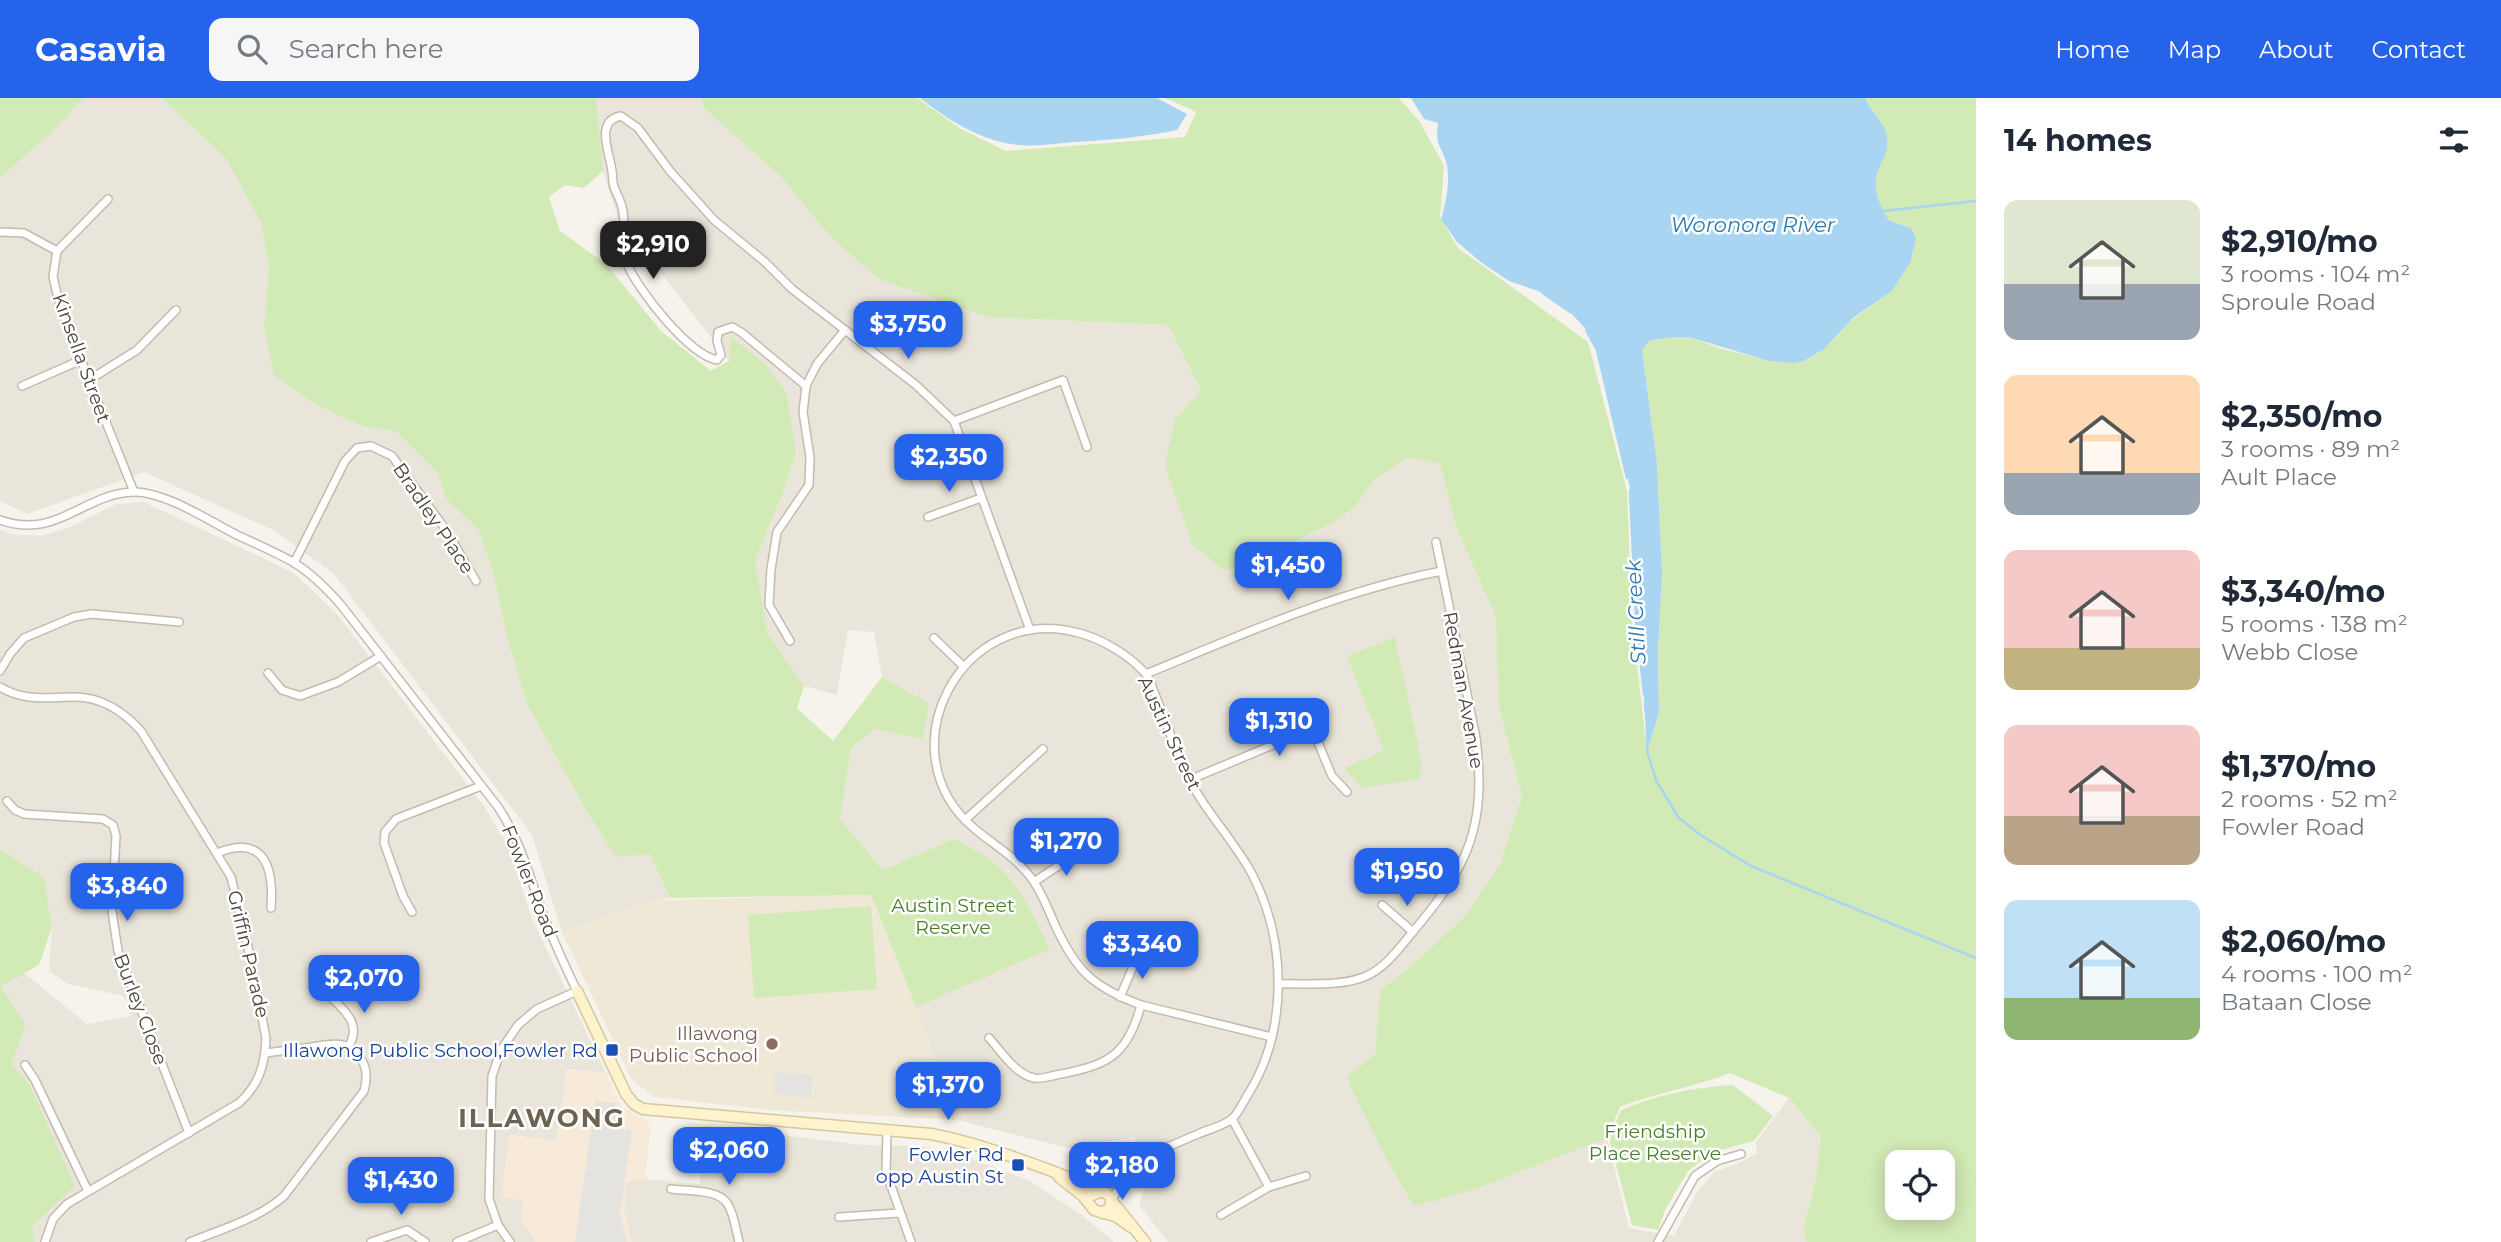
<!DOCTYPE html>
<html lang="en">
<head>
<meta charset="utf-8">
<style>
	body { margin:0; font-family:Montserrat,sans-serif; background:#f6f6f7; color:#1f2937; height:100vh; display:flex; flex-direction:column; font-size:26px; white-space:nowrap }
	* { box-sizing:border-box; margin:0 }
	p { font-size:23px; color:#747a83 }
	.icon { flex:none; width:38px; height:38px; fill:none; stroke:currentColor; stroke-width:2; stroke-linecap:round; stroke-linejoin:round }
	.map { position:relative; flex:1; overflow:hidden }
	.panel { display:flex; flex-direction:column; background:#fff; width:525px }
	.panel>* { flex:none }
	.fabs { position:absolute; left:1885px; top:1052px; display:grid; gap:14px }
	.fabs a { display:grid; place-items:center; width:70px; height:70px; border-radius:14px; background:#fff; box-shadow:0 4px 18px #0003; font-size:35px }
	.price { position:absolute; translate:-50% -60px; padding:0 16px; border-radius:14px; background:#2563eb; color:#fff; font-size:23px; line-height:46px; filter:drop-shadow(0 2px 4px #0008) }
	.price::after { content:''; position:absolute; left:50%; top:42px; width:21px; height:16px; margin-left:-10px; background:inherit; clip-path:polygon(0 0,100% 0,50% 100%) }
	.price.on { background:#222; color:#fff }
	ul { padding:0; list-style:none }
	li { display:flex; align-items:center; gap:21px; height:175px; padding:0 28px }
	li span { display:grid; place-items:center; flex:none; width:196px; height:140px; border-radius:14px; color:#555 }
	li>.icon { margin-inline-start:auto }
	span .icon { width:84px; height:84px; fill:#fffc; stroke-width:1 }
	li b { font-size:30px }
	h2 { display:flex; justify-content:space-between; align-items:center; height:84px; padding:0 28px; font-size:30px }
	header { display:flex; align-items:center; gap:42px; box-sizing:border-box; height:98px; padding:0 35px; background:#2563eb; color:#fff }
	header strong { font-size:33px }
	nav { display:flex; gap:38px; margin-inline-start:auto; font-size:24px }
	.search { width:490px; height:63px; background:#f6f6f7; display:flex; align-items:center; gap:18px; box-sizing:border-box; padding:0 24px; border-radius:14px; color:#747a83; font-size:26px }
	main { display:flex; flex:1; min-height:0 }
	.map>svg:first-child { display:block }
</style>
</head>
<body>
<header>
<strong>Casavia</strong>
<div class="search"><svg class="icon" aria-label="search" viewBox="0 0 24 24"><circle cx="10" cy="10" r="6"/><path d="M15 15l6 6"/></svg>Search here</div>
<nav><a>Home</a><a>Map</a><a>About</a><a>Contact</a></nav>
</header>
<main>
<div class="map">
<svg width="1976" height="1144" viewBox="0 0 1976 1144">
	<rect width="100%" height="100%" fill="#f6f3ec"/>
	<g fill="#eae5da">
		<polygon points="84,0 162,0 227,62 261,125 269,170 264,228 317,307 364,329 395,333 437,374 446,401 478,431 494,478 507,539 528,608 582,705 650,756 670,800 657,802 562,834 532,737 334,476 275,433 144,374 27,416 0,403 0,80 51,35"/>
		<polygon points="596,0 701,0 705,11 782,80 832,141 988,219 1168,227 1201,293 1175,321 1285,450 1331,426 1355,409 1375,381 1408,360 1440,365 1455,426 1496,520 1498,605 1522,699 1500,766 1465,818 1406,872 1380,892 1375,957 1346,980 1414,1107 1476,1091 1607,1040 1629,1130 1674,1138 1696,1096 1714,1074 1739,1065 1757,1055 1756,1044 1789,1000 1822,1040 1816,1079 1803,1133 1807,1144 1168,1144 1139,1107 1150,1070 1134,1039 1068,1050 957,1022 916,909 1049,850 1016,788 954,741 883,772 840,721 851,652 875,631 929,605 882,579 874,534 848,532 837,597 804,588 767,534 755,462 783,395 796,355 730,239 729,263 617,118 603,73"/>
		<polygon points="144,404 294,475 337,516 483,707 509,749 532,821 606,975 567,971 557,1043 510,1037 524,1102 521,1122 536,1144 34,1144 29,986 10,966 26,927 1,887 24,875 87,926 131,918 124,898 68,886 49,873 52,829 44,779 0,751 0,431 10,436 41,438 68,430 116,406"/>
		<polygon points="705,1028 864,1047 922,1048 978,1063 1030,1083 1080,1116 1114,1144 632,1144 624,1112 626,1084 645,1081 700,1086"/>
	</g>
	<polygon fill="#f7ead8" points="567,971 606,975 622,1009 651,1026 645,1081 626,1084 624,1112 632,1144 536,1144 521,1122 523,1102 501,1099 509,1037 557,1042"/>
	<polygon fill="#efe8d6" points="871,797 916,909 957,1022 770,1012 655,999 632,982 562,834 657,802"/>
	<g fill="#d2eab5" fill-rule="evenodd">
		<polygon points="0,0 84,0 51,35 0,80"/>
		<path d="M162 0H596L603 73 584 90 565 87 549 99 560 133 606 166 661 233 711 273 729 263 730 238 764 265 787 296 796 355 783 395 755 462 767 534 804 588 797 610 833 643 882 579 929 605 922 641 875 631 851 651 840 721 883 772 954 741C968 749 985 757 997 767 1022 790 1035 821 1050 851L916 909 871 797 670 800 650 756 616 759 582 705 528 608 507 539 494 478 478 431 446 401 437 374 395 333 364 329 317 307 274 277 264 228 269 170 261 125 227 62Z"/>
		<path d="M701 0H917L961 31 1006 53 1185 39 1196 14 1165 0H1399L1420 24 1444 68 1440 119 1458 150 1588 244 1627 393 1632 525 1647 652 1659 615 1658 555 1662 475 1657 365 1642 252 1649 243 1672 239H1689L1722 251 1775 264H1798L1809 261 1828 247 1849 224 1892 193 1913 158 1911 130 1890 123C1881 112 1871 91 1877 76 1881 63 1888 54 1886 39 1885 23 1871 14 1865 0H1976V1144H1807L1803 1133 1816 1079 1821 1039 1789 1000 1730 975C1694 989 1656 995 1620 1009L1607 1040 1476 1091 1414 1108 1386 1060 1346 979 1375 957 1380 892 1406 872 1465 818 1500 766 1522 699 1498 605 1496 520 1455 426 1440 365 1408 360 1375 381 1355 409 1331 426 1244 469 1223 472 1192 446 1165 368 1175 321 1201 293 1168 227 988 219 881 182 832 141 782 80 705 11ZM1897 1064H1942V1110H1897Z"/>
		<polygon points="1395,539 1421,662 1420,681 1362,690 1344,670 1384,653 1347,558"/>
		<polygon points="0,751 44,779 52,829 39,867 1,888 26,927 11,966 29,986 75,1088 33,1127 34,1144 0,1144"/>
		<polygon points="871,808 877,891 754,900 748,817"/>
		<path d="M1733 987 1773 1018 1754 1043 1713 1054 1688 1073 1665 1112 1658 1132 1632 1127 1609 1040 1621 1012C1657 997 1694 989 1733 987Z"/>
	</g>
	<g fill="#e5e3e0">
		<polygon points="776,974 813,977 811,1000 774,996"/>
		<polygon points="595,1003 617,1005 614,1031 632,1032 620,1117 627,1144 575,1144"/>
	</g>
	<g fill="#a9d4f2">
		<path d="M920 0H1157L1187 16 1177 32C1143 39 1110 42 1075 44 1057 45 1039 49 1021 47 984 45 948 22 920 0Z"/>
		<path d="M1411 0H1865C1871 14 1884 22 1887 39 1889 55 1881 62 1877 76 1872 91 1881 112 1890 123L1911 130 1916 140 1911 163 1892 193 1853 220 1824 251 1804 263 1793 265 1769 263 1689 239H1672L1649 243 1642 252 1657 365 1662 475 1658 555 1659 615 1647 653 1643 582 1636 533 1631 394 1596 249 1586 231 1567 211 1538 193 1509 183 1482 165 1457 144 1441 121C1446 104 1451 81 1446 64 1440 44 1435 49 1438 25L1424 21Z"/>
	</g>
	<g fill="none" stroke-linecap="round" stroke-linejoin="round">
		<g stroke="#a9d4f2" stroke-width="2.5">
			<polyline points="1882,113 1976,103"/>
			<polyline points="1544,196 1570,214"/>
			<polyline points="1586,232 1597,252 1627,380"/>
			<polyline points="1630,393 1637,540"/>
			<polyline points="1641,568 1644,596"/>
			<polyline points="1645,606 1647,624"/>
			<polyline points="1648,634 1647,653 1656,682 1678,719 1699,736 1751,768 1976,860"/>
		</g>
		<g stroke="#c2bbae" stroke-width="10">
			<g id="street">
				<polyline points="108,101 57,153 53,179 61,212 134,394"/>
				<polyline points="0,134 24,135 57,153"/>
				<polyline points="89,282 137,252 176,212"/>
				<polyline points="22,288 81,262"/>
				<path d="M806 288 741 234 732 229 718 234 717 243 721 257 717 262C688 256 639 193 627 166 619 150 626 131 623 114 622 104 617 97 614 89 612 83 613 78 612 73 610 55 594 23 621 18L638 30 670 73 714 122 765 164 792 191 916 287 954 323 1030 532"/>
				<polyline points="954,323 1063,282 1087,349"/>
				<polyline points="928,419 981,400"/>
				<path d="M0 422C57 442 81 397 132 394 162 392 208 422 235 436 254 445 275 454 293 464 311 475 327 491 341 507L498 709C521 744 528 774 542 813 552 840 564 866 577 893L537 911 518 927 501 952 492 978 489 1101 498 1127 510 1144"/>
				<polyline points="294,465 345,363 357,350 371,348 392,358 446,432 476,483"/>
				<polyline points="934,540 963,568"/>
				<polyline points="790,543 769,507 771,471 777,434 809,387 810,359 803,314 806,288 817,266 845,232"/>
				<polyline points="0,573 10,556 24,540 74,519 92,516 179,524"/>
				<polyline points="268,575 282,592 300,598 338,584 381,558"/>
				<path d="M1146 576C1243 536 1339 493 1442 473"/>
				<path d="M0 589C25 604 47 599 75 599 101 599 124 614 141 633L231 779 247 844 266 940C265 967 259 987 239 1005L67 1106 53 1121 45 1144"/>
				<polyline points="1189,682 1299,636 1310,636 1317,642 1332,678 1347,694"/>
				<polyline points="7,703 15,712 24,716 103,721 113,727 116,738 112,813 118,853 189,1035"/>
				<polyline points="965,722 1043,651"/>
				<path d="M217 755C265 736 274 770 271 810"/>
				<polyline points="1034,784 1082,752"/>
				<polyline points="1382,807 1413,834"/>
				<polyline points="412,814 403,798 384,745 385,734 396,721 481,688"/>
				<path d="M1278 886C1306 885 1338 889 1364 879 1384 871 1397 853 1411 836 1468 769 1487 730 1476 640L1436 444"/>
				<path d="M328 896C344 913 362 924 349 948"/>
				<polyline points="1120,899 1139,855"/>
				<path d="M989 940C1001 953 1015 976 1034 980 1041 982 1053 977 1061 976 1109 967 1128 956 1141 907"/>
				<polyline points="25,967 35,982 88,1093"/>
				<polyline points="1232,1021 1269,1089"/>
				<polyline points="887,1033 886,1074 911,1144"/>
				<path d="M671 1091C687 1093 717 1091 727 1105 734 1115 736 1132 739 1144"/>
				<path d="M1099 1093C1125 1065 1163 1051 1198 1036 1208 1031 1225 1028 1233 1020 1238 1015 1243 1005 1247 998 1288 934 1287 845 1253 778 1235 743 1206 715 1189 681 1177 657 1168 629 1158 604 1154 595 1151 582 1145 575 1129 557 1102 541 1079 535 962 503 882 654 975 731 995 748 1016 759 1032 781 1042 795 1048 811 1055 827 1076 873 1093 889 1141 907L1272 939"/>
				<polyline points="1112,1101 1133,1069"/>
				<polyline points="1221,1117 1269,1089 1306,1078"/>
				<polyline points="839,1119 899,1115"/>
				<path d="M190 1144C222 1131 258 1121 284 1098L364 993C367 982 368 971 361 961 347 939 327 947 305 950 292 952 279 953 266 955"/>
				<polyline points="371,1144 407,1132 425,1144"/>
				<polyline points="457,1144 498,1127"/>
				<polyline points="1658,1144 1695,1078 1717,1063 1741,1056"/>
			</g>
		</g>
		<g stroke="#d6c79b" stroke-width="13">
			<g id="secondary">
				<path d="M577 893 626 996 634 1006 643 1011 931 1036C973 1044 1011 1058 1052 1073 1067 1079 1082 1084 1096 1094"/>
				<polyline points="1059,1079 1083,1098 1094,1112 1115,1118 1131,1129"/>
				<polyline points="1092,1097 1103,1093 1111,1099 1111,1109 1102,1115"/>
				<polyline points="1112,1103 1145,1144"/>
			</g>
		</g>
		<use href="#street" stroke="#fff" stroke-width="7"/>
		<use href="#secondary" stroke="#fff3cd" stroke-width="10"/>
	</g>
	<circle fill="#8d6e63" stroke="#fff" stroke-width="2.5" cx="772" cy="946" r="7"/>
	<g fill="#1a4fb4" stroke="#fff" stroke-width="2.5">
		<rect x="605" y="945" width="14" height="14" rx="3.5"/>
		<rect x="1011" y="1060" width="14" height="14" rx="3.5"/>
	</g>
	<g text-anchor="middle" stroke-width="5" stroke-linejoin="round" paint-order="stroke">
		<g font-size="19" fill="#4b4439" stroke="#fff">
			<text transform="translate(82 260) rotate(70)" y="7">Kinsella Street</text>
			<text transform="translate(434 420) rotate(56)" y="7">Bradley Place</text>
			<text transform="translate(1464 592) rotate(80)" y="7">Redman Avenue</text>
			<text transform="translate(1170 635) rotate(65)" y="7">Austin Street</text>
			<text transform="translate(530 783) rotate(68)" y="7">Fowler Road</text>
			<text transform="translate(249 856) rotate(77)" y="7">Griffin Parade</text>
			<text transform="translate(141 911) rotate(69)" y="7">Burley Close</text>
		</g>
		<g font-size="19" fill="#4a7f2a" stroke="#fff">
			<text x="953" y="814">Austin Street<tspan x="953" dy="22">Reserve</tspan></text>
			<text x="1655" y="1040">Friendship<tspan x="1655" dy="22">Place Reserve</tspan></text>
		</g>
		<g font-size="19" fill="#785e54" stroke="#fff" text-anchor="end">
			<text x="758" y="942">Illawong<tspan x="758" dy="22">Public School</tspan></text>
		</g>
		<g font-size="19" fill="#164399" stroke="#fff" text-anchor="end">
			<text x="598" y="959">Illawong Public School,Fowler Rd</text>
			<text x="1004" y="1063">Fowler Rd<tspan x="1004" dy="22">opp Austin St</tspan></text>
		</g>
		<g font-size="21" font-style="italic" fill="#2e7ab2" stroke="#fff">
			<text x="1753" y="134">Woronora River</text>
			<text transform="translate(1636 514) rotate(-93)" y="7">Still Creek</text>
		</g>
		<g font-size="26" font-weight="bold" letter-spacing="2" fill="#6e6250" stroke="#fff">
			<text x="542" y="1029">ILLAWONG</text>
		</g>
	</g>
</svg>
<div class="fabs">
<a><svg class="icon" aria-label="locate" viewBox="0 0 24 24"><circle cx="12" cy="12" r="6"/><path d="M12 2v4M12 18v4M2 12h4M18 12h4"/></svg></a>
</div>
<b class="price on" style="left:653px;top:183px">$2,910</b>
<b class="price" style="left:908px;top:263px">$3,750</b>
<b class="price" style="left:949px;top:396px">$2,350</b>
<b class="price" style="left:1288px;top:504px">$1,450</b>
<b class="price" style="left:1279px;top:660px">$1,310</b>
<b class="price" style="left:1066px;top:780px">$1,270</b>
<b class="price" style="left:1407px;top:810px">$1,950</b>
<b class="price" style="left:127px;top:825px">$3,840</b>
<b class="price" style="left:1142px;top:883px">$3,340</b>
<b class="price" style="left:364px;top:917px">$2,070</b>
<b class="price" style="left:948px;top:1024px">$1,370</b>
<b class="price" style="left:729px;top:1089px">$2,060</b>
<b class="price" style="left:1122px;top:1104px">$2,180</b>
<b class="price" style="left:401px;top:1119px">$1,430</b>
</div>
<section class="panel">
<h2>14 homes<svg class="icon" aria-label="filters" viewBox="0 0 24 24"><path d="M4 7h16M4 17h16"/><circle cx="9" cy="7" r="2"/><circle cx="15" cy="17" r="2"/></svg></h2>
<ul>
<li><span style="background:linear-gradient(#dfe7d0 60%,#9aa5b1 0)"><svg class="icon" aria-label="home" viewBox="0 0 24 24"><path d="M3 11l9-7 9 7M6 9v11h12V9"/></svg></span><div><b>$2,910/mo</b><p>3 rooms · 104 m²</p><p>Sproule Road</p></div></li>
<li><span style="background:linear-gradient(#ffd9b3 70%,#9aa5b1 0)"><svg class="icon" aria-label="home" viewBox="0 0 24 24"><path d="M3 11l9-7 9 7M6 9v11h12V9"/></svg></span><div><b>$2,350/mo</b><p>3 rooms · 89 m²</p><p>Ault Place</p></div></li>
<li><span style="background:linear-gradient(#f6c9c9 70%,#c2b280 0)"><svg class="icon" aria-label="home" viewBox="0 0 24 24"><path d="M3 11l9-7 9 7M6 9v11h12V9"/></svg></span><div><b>$3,340/mo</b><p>5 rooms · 138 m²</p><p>Webb Close</p></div></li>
<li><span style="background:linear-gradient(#f6c9c9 65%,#b9a48a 0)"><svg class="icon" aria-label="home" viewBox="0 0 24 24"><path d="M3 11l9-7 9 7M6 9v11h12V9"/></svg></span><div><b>$1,370/mo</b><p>2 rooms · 52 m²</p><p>Fowler Road</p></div></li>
<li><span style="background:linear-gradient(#bfe0f5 70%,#8fb573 0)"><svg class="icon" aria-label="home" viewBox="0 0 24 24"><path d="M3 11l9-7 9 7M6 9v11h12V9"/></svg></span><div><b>$2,060/mo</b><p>4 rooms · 100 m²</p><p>Bataan Close</p></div></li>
</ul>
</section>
</main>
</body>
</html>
